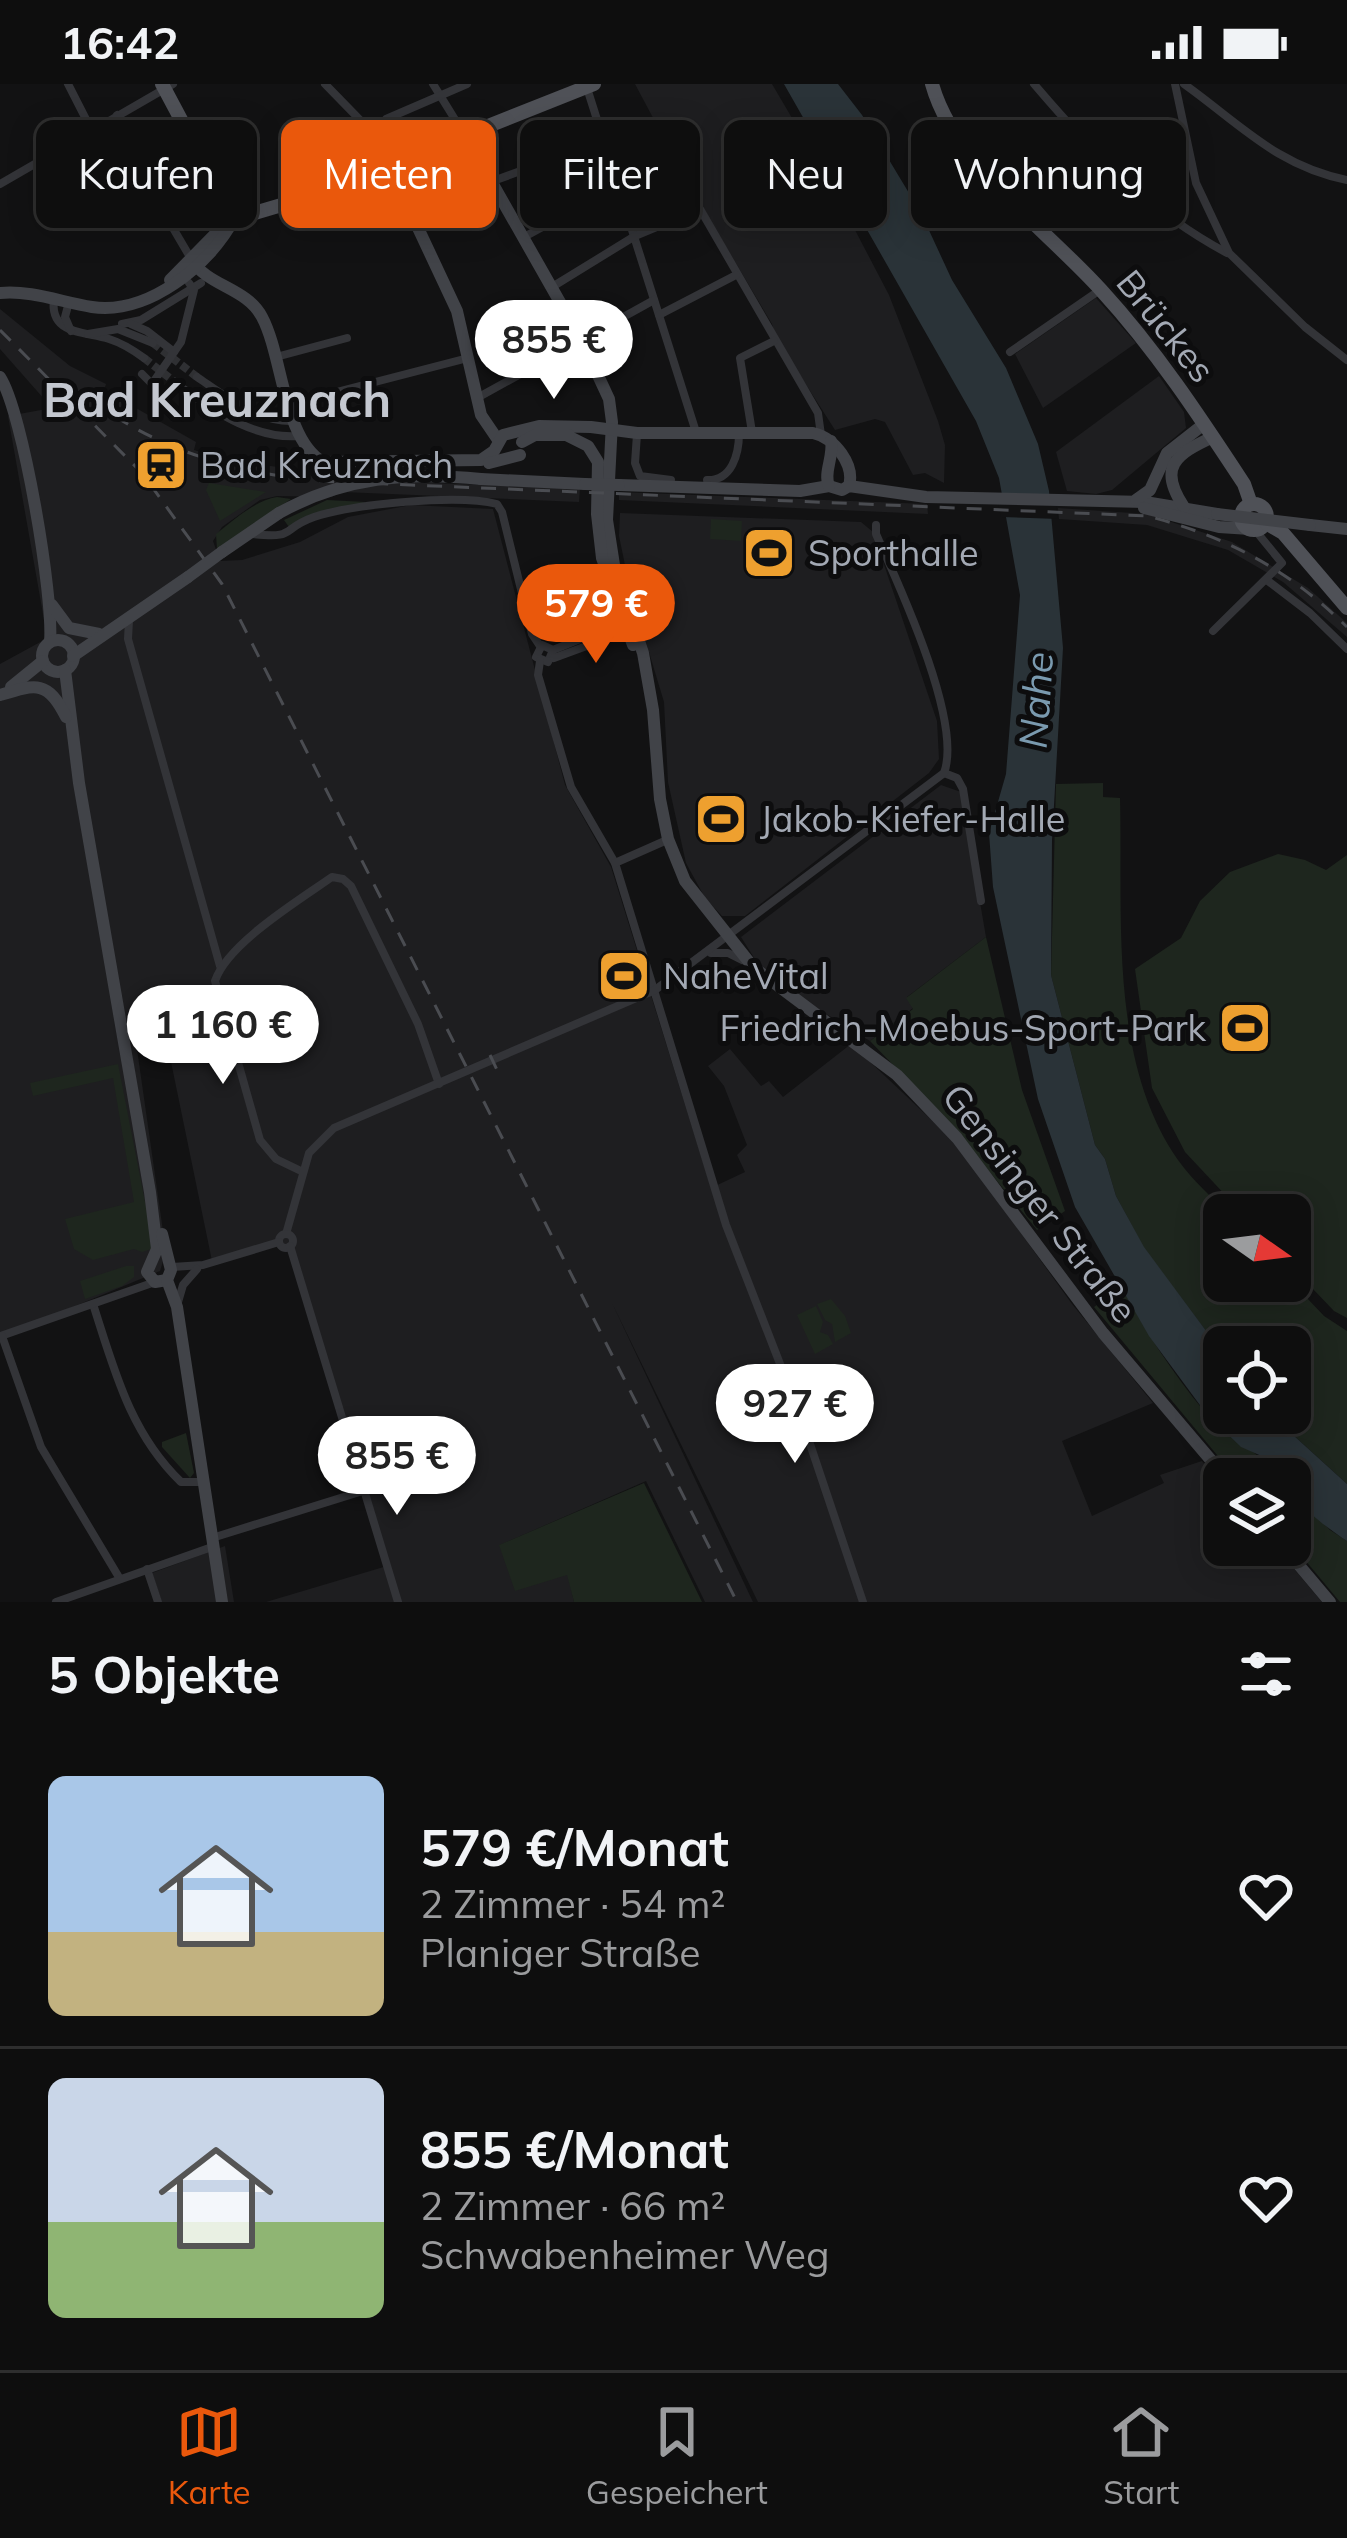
<!DOCTYPE html>
<html lang="de">
<head>
<meta charset="utf-8">
<style>
	body { margin:0; font-family:Mulish,sans-serif; background:#1c1c1c; color:#f1f3f6; height:100vh; display:flex; flex-direction:column; font-size:45px; white-space:nowrap }
	* { box-sizing:border-box; margin:0 }
	p { font-size:39px; color:#9b9c9e }
	.icon { flex:none; width:66px; height:66px; fill:none; stroke:currentColor; stroke-width:2; stroke-linecap:round; stroke-linejoin:round }
	.map { position:relative; height:1518px; overflow:hidden }
	.panel { display:flex; flex-direction:column; background:#0e0e0e; flex:1 }
	.panel>* { flex:none }
	.top-card { position:absolute; left:36px; top:36px; width:1275px; height:108px; display:flex; gap:24px }
	.needle { width:78px; rotate:104deg }
	.buttons { position:absolute; left:1203px; top:1110px; display:grid; gap:24px }
	.buttons a { display:grid; place-items:center; width:108px; height:108px; border-radius:18px; background:#0e0e0e; box-shadow:0 6px 30px #0003,0 0 0 3px #2e2e2e; font-size:60px }
	.price { position:absolute; translate:-50% -102px; padding:0 27px; border-radius:42px; background:#fff; color:#222; font-size:39px; line-height:78px; filter:drop-shadow(0 3px 6px #0008) }
	.price::after { content:''; position:absolute; left:50%; top:72px; width:36px; height:27px; margin-left:-18px; background:inherit; clip-path:polygon(0 0,100% 0,50% 100%) }
	.price.current { background:#ea580c; color:#fff }
	ul { padding:0; list-style:none }
	li { display:flex; align-items:center; gap:36px; height:300px; padding:0 48px }
	li+li { border-top:3px solid #2e2e2e }
	li span { display:grid; place-items:center; flex:none; width:336px; height:240px; border-radius:18px; color:#555 }
	li>.icon { margin-inline-start:auto }
	span .icon { width:144px; height:144px; fill:#fffc; stroke-width:1 }
	li b { font-size:51px }
	h2 { display:flex; justify-content:space-between; align-items:center; height:144px; padding:0 48px; font-size:51px }
	.chip { padding:0 42px; border-radius:18px; background:#0e0e0e; box-shadow:0 6px 30px #0003,0 0 0 3px #2e2e2e; font-size:42px; line-height:108px }
	.chip.current { background:#ea580c; color:#fff }
	.status { display:flex; justify-content:space-between; align-items:center; height:84px; padding:0 60px; background:#0e0e0e; direction:ltr }
	.status svg { height:33px; fill:currentColor }
	.tab-bar { display:flex; justify-content:space-around; align-items:center; height:168px; border-top:3px solid #2e2e2e; background:#0e0e0e; font-size:33px; color:#9b9c9e }
	.tab-bar a { display:grid; justify-items:center; gap:6px }
	.tab-bar .current { color:#ea580c }
	.map>svg:first-child { display:block }
</style>
</head>
<body>
<div class="status"><b>16:42</b><svg viewBox="0 0 49 12"><path d="M0 12V9h3v3zM5 12V6h3v6zM10 12V3h3v9zM15 12V0h3v12zM26 1h20v11H26zM47 4h2v5h-2z"/></svg></div>
<div class="map">
<svg width="1347" height="1518" viewBox="0 0 1347 1518">
	<rect width="100%" height="100%" fill="#121213"/>
	<g fill="#1e1e20">
		<polygon points="635,0 772,0 832,102 889,211 938,337 945,361 944,399 925,389 913,391 885,338 875,335 835,346 775,252 772,240 684,92"/>
		<polygon points="1096,214 1136,259 1043,324 1015,270"/>
		<polygon points="0,225 70,282 106,300 104,306 196,358 194,366 223,375 371,397 580,404 579,418 343,408 331,413 277,412 260,416 222,443 213,457 220,477 242,476 300,458 348,433 411,421 493,425 565,701 611,783 711,1104 745,1088 737,1071 747,1061 724,1002 708,982 730,965 761,1002 769,997 783,1013 851,960 956,1059 1072,1220 1153,1319 1062,1357 1092,1432 1164,1399 1160,1391 1202,1377 1224,1403 1224,1461 1274,1461 1322,1518 758,1518 612,1219 753,1518 705,1518 646,1397 500,1461 568,1491 574,1518 266,1518 387,1482 291,1163 282,1163 278,1158 212,1177 163,939 134,944 166,1168 160,1187 0,1253 0,580 44,556 46,547 8,332 52,324 0,265"/>
		<polygon points="1159,292 1184,328 1186,344 1112,406 1096,410 1067,407 1056,368"/>
		<polygon points="619,408 927,420 928,430 619,416"/>
		<polygon points="1058,424 1147,430 1232,458 1308,504 1347,539 1347,553 1283,498 1228,466 1147,441 1059,435"/>
		<polygon points="620,429 861,438 873,448 937,637 939,675 929,689 745,832 722,832 705,814 686,779 668,698 664,618 630,505 619,452"/>
		<polygon points="941,701 961,708 986,853 907,913 913,924 870,957 789,907 758,880 741,853"/>
		<polygon points="225,1462 234,1518 162,1518 152,1489"/>
	</g>
	<g fill="#1e261e">
		<polygon points="209,399 266,408 220,437 206,406"/>
		<path d="M277 413 291 415 217 465 216 450C234 436 254 417 277 413Z"/>
		<polygon points="327,416 366,418 289,443 284,436"/>
		<polygon points="711,435 742,437 741,457 710,455"/>
		<path d="M1103 699V713L1120 714C1123 830 1108 976 1178 1076 1192 1096 1212 1113 1229 1131H1224V1197L1290 1196 1324 1232 1347 1247V1400L1269 1329H1290V1263H1224V1271L1144 1164 1116 1112 1105 1075 1095 1061 1051 891 1056 700Z"/>
		<polygon points="1278,770 1305,776 1326,786 1347,771 1347,1234 1334,1227 1290,1181 1290,1131 1244,1131 1185,1068 1152,1004 1135,885 1181,854 1200,817 1230,788"/>
		<polygon points="986,853 1022,1006 1065,1127 1037,1146 952,1042 870,957 913,925 906,914"/>
		<polygon points="118,980 154,1164 142,1168 134,1165 93,1176 74,1165 65,1135 134,1118 113,994 33,1012 30,999"/>
		<polygon points="126,1182 134,1182 134,1193 122,1202 85,1215 80,1197"/>
		<path d="M1121 1202C1145 1246 1172 1289 1205 1328 1229 1355 1260 1368 1282 1395H1237L1094 1223Z"/>
		<polygon points="831,1215 845,1232 851,1249 835,1258 832,1240 825,1236 817,1220"/>
		<polygon points="816,1222 823,1238 820,1248 828,1251 833,1260 815,1270 797,1231"/>
		<polygon points="186,1349 194,1389 190,1394 162,1363 162,1358"/>
		<polygon points="644,1399 702,1518 574,1518 567,1491 515,1507 499,1461"/>
		<polygon points="1290,1404 1330,1446 1347,1457 1347,1518 1340,1518 1290,1458"/>
	</g>
	<path fill="#2a3338" d="M784 0H838L862 31 921 129 952 196 1006 284 1038 360 1049 407 1063 564 1052 756 1051 891 1095 1061 1105 1075 1116 1112 1144 1163 1224 1271V1329H1269L1347 1400V1457C1327 1444 1292 1419 1290 1395H1282L1266 1374 1241 1363 1205 1328 1149 1252 1075 1123 1038 1015 993 803 989 749 1006 690 1020 511 999 394 976 337Z"/>
	<polygon fill="#121213" points="996,409 1055,411 1058,435 1001,433"/>
	<g fill="none" stroke-linecap="round" stroke-linejoin="round">
		<g stroke="#2f3033" stroke-width="8" stroke-dasharray="8 4" stroke-linecap="butt">
			<polyline points="153,259 197,293"/>
			<polyline points="144,274 185,306"/>
		</g>
		<g stroke="#333438" stroke-width="8">
			<polyline points="68,0 91,45"/>
			<polyline points="325,0 364,40 377,48"/>
			<polyline points="433,0 464,50"/>
			<path d="M1034 0C1091 67 1148 127 1227 169"/>
			<polyline points="1175,0 1196,99 1229,169 1305,243 1347,276"/>
			<path d="M1184 0C1240 40 1277 82 1347 96"/>
			<polyline points="587,4 696,348"/>
			<polyline points="117,31 160,122 190,173"/>
			<polyline points="377,48 386,35 467,0"/>
			<polyline points="377,48 389,80"/>
			<polyline points="493,97 604,57"/>
			<polyline points="0,100 173,0"/>
			<polyline points="59,133 149,99"/>
			<polyline points="524,153 618,102"/>
			<polyline points="552,203 635,152 700,125 818,329 821,351"/>
			<path d="M54 214C49 251 83 247 109 255 122 259 133 266 144 274"/>
			<polyline points="69,218 65,233 71,247"/>
			<polyline points="659,231 736,191"/>
			<polyline points="122,240 141,236 201,199"/>
			<polyline points="131,240 147,247 174,268"/>
			<polyline points="88,250 118,245 153,259"/>
			<polyline points="1010,268 1100,206"/>
			<polyline points="276,273 347,254"/>
			<polyline points="142,290 152,300"/>
			<path d="M197 293C225 312 259 339 294 337"/>
			<polyline points="154,297 181,258 194,206 189,199"/>
			<path d="M185 306C218 330 257 355 298 352"/>
			<polyline points="477,314 654,216"/>
			<polyline points="290,320 468,274"/>
			<polyline points="752,348 740,274 774,257"/>
			<polyline points="637,350 635,379 640,392 671,396"/>
			<path d="M707 396C732 397 739 370 739 349"/>
			<path d="M253 450C297 455 280 445 314 433 353 420 458 410 497 420L502 428 532 550 540 562"/>
			<polyline points="1268,497 1310,529 1347,565"/>
			<polyline points="129,536 128,555 220,882"/>
			<polyline points="599,545 610,525 611,509"/>
			<polyline points="1213,547 1282,479 1255,446"/>
			<polyline points="553,566 542,561 536,573 548,578 553,566 627,536"/>
			<polyline points="554,574 630,546"/>
			<polyline points="540,577 538,591 571,703 615,779 726,1141 803,1339 863,1518"/>
			<polyline points="944,689 957,694 963,705 981,817"/>
			<polyline points="615,779 667,756"/>
			<polyline points="711,869 728,869 742,876"/>
			<path d="M301 1087 276 1075 260 1056 215 897C227 860 299 816 332 793L343 795 351 802 418 940 439 1000"/>
			<path d="M286 1150 309 1069 334 1044 655 906 944 689C963 638 899 501 876 450V441"/>
			<circle cx="286" cy="1157" r="7"/>
			<polyline points="290,1162 398,1518"/>
			<polyline points="172,1183 203,1181 279,1158"/>
			<polyline points="178,1218 183,1201 197,1185"/>
			<path d="M93 1220C114 1285 130 1349 181 1398H205"/>
			<polyline points="1,1252 155,1198"/>
			<polyline points="2,1252 41,1363 120,1495"/>
			<polyline points="212,1454 366,1406"/>
			<polyline points="147,1485 158,1518"/>
			<polyline points="56,1518 212,1463"/>
		</g>
		<g stroke="#414348" stroke-width="12">
			<polyline points="465,51 582,257 609,315 612,338 607,436 614,481 643,569 653,626 660,715 668,755 685,797 753,883 897,991 957,1054 1103,1249 1227,1395"/>
			<polyline points="389,82 457,227 481,331 498,356"/>
			<path d="M191 175C208 203 246 203 262 233 283 272 283 355 323 378L481 376 494 367 503 351 539 342 591 343 637 349H813C835 354 855 381 849 402"/>
			<polyline points="170,196 227,138"/>
			<path d="M0 209C31 206 61 218 92 223 148 231 209 182 234 135"/>
			<path d="M0 293C23 328 54 514 50 558"/>
			<polyline points="566,351 588,362 598,378 597,430 602,474 633,561"/>
			<polyline points="522,358 535,351 569,351"/>
			<polyline points="489,379 520,371"/>
			<polyline points="481,395 585,400"/>
			<polyline points="619,401 800,407 829,402 842,406 849,402 926,413 1145,418 1217,430"/>
			<path d="M829 402C823 389 834 373 831 357"/>
			<polyline points="1136,416 1150,406 1167,369 1204,340"/>
			<path d="M1184 423C1157 383 1176 370 1213 353"/>
			<polyline points="1144,424 1219,443 1250,445"/>
			<polyline points="1310,441 1347,445"/>
			<polyline points="222,468 279,429"/>
			<polyline points="52,521 69,544 99,550"/>
			<circle cx="58" cy="572" r="16"/>
			<polyline points="73,572 188,493"/>
			<polyline points="65,586 79,699 150,1108 157,1165 147,1188 155,1198 167,1196"/>
			<polyline points="11,603 43,577"/>
			<path d="M0 611C36 600 48 596 66 633"/>
			<polyline points="162,1150 171,1186 167,1196 177,1223 222,1518"/>
			<polyline points="1282,1461 1330,1518"/>
		</g>
		<g stroke="#4f5157" stroke-width="14">
			<polyline points="162,0 234,135 312,112 594,0"/>
			<path d="M932 0C954 80 1046 145 1101 206 1156 266 1200 333 1244 400L1251 420"/>
			<circle cx="1254" cy="433" r="13"/>
			<polyline points="1266,439 1283,449 1347,524"/>
		</g>
		<g stroke="#4a4c51" stroke-width="3" stroke-dasharray="15 12" stroke-linecap="butt">
			<polyline points="0,246 142,389 222,500 737,1518"/>
			<path d="M93 317C160 367 235 388 317 397L1147 432C1226 452 1289 486 1347 543"/>
			<polyline points="490,971 499,990"/>
		</g>
		<g stroke="#414348" stroke-width="12">
			<polyline points="585,400 619,401"/>
			<path d="M279 429C344 393 407 388 481 395"/>
			<polyline points="1217,430 1310,441"/>
			<polyline points="188,493 222,468"/>
		</g>
	</g>
	<defs>
		<g id="station-square" transform="scale(2.7)"><rect x="-9" y="-9" width="18" height="18" rx="4" fill="#eea02f" stroke="#0d0d0e"/><path d="M-3-6H3Q5-6 5-4V2Q5 4 3 4L4.5 6H3L1.5 4h-3L-3 6H-4.5L-3 4Q-5 4-5 2V-4Q-5-6-3-6ZM-3.5-4v3h7v-3ZM-3.5 1v1.5H-2V1ZM2 1v1.5H3.5V1Z" fill="#111"/></g>
		<g id="stadium-square" transform="scale(2.7)"><rect x="-9" y="-9" width="18" height="18" rx="4" fill="#eea02f" stroke="#0d0d0e"/><path d="M0-5a6.5 5 0 1 0 0 10a6.5 5 0 1 0 0-10ZM-3.5-1.8h7v3.6h-7Z" fill="#111"/></g>
	</defs>
	<g fill-rule="evenodd">
		<use href="#station-square" x="161" y="381"/>
		<use href="#stadium-square" x="769" y="469"/>
		<use href="#stadium-square" x="721" y="735"/>
		<use href="#stadium-square" x="624" y="892"/>
		<use href="#stadium-square" x="1245" y="944"/>
	</g>
	<g text-anchor="middle" stroke-width="10" stroke-linejoin="round" paint-order="stroke">
		<g font-size="36" fill="#a3a9b4" stroke="#0d0d0e">
			<text transform="translate(1166 242) rotate(51)" y="13">Brückes</text>
			<text transform="translate(1040 1119) rotate(52)" y="13">Gensinger Straße</text>
		</g>
		<g font-size="36" fill="#a3a9b4" stroke="#0d0d0e" text-anchor="start">
			<text x="200" y="394">Bad Kreuznach</text>
			<text x="808" y="482">Sporthalle</text>
			<text x="760" y="748">Jakob-Kiefer-Halle</text>
			<text x="663" y="905">NaheVital</text>
			<text x="1206" y="957" text-anchor="end">Friedrich-Moebus-Sport-Park</text>
		</g>
		<g font-size="39" font-style="italic" fill="#7a9aaf" stroke="#0d0d0e">
			<text transform="translate(1036 616) rotate(-86)" y="14">Nahe</text>
		</g>
		<g font-size="48" font-weight="bold" fill="#c4c8d0" stroke="#0d0d0e">
			<text x="217" y="333">Bad Kreuznach</text>
		</g>
	</g>
</svg>
<div class="buttons">
<a><svg class="needle" viewBox="-14 -14 28 28"><path d="M0-13l5 13h-10z" fill="#e53935"/><path d="M0 13l5-13h-10z" fill="#9b9c9e"/></svg></a>
<a><svg class="icon" aria-label="locate" viewBox="0 0 24 24"><circle cx="12" cy="12" r="6"/><path d="M12 2v4M12 18v4M2 12h4M18 12h4"/></svg></a>
<a><svg class="icon" aria-label="layers" viewBox="0 0 24 24"><path d="M12 4l9 5-9 5-9-5zM3 14l9 5 9-5"/></svg></a>
</div>
<b class="price" style="left:554px;top:318px">855 €</b>
<b class="price current" style="left:596px;top:582px">579 €</b>
<b class="price" style="left:223px;top:1003px">1 160 €</b>
<b class="price" style="left:795px;top:1382px">927 €</b>
<b class="price" style="left:397px;top:1434px">855 €</b>
<div class="top-card">
<a class="chip">Kaufen</a>
<a class="chip current">Mieten</a>
<a class="chip">Filter</a>
<a class="chip">Neu</a>
<a class="chip">Wohnung</a>
</div>
</div>
<section class="panel">
<h2>5 Objekte<svg class="icon" aria-label="filters" viewBox="0 0 24 24"><path d="M4 7h16M4 17h16"/><circle cx="9" cy="7" r="2"/><circle cx="15" cy="17" r="2"/></svg></h2>
<ul>
<li><span style="background:linear-gradient(#a9c7e8 65%,#c2b280 0)"><svg class="icon" aria-label="home" viewBox="0 0 24 24"><path d="M3 11l9-7 9 7M6 9v11h12V9"/></svg></span><div><b>579 €/Monat</b><p>2 Zimmer · 54 m²</p><p>Planiger Straße</p></div><svg class="icon" aria-label="heart" viewBox="0 0 24 24"><path d="M12 20l-8-8c-3-5 5-10 8-4 3-6 11-1 8 4z"/></svg></li>
<li><span style="background:linear-gradient(#c9d6e8 60%,#8fb573 0)"><svg class="icon" aria-label="home" viewBox="0 0 24 24"><path d="M3 11l9-7 9 7M6 9v11h12V9"/></svg></span><div><b>855 €/Monat</b><p>2 Zimmer · 66 m²</p><p>Schwabenheimer Weg</p></div><svg class="icon" aria-label="heart" viewBox="0 0 24 24"><path d="M12 20l-8-8c-3-5 5-10 8-4 3-6 11-1 8 4z"/></svg></li>
</ul>
</section>
<nav class="tab-bar">
<a class="current"><svg class="icon" aria-label="map" viewBox="0 0 24 24"><path d="M3 6l6-2 6 2 6-2v14l-6 2-6-2-6 2zM9 4v14M15 6v14"/></svg>Karte</a>
<a><svg class="icon" aria-label="saved" viewBox="0 0 24 24"><path d="M7 4h10v16l-5-4-5 4z"/></svg>Gespeichert</a>
<a><svg class="icon" aria-label="home" viewBox="0 0 24 24"><path d="M3 11l9-7 9 7M6 9v11h12V9"/></svg>Start</a>
</nav>
</body>
</html>
